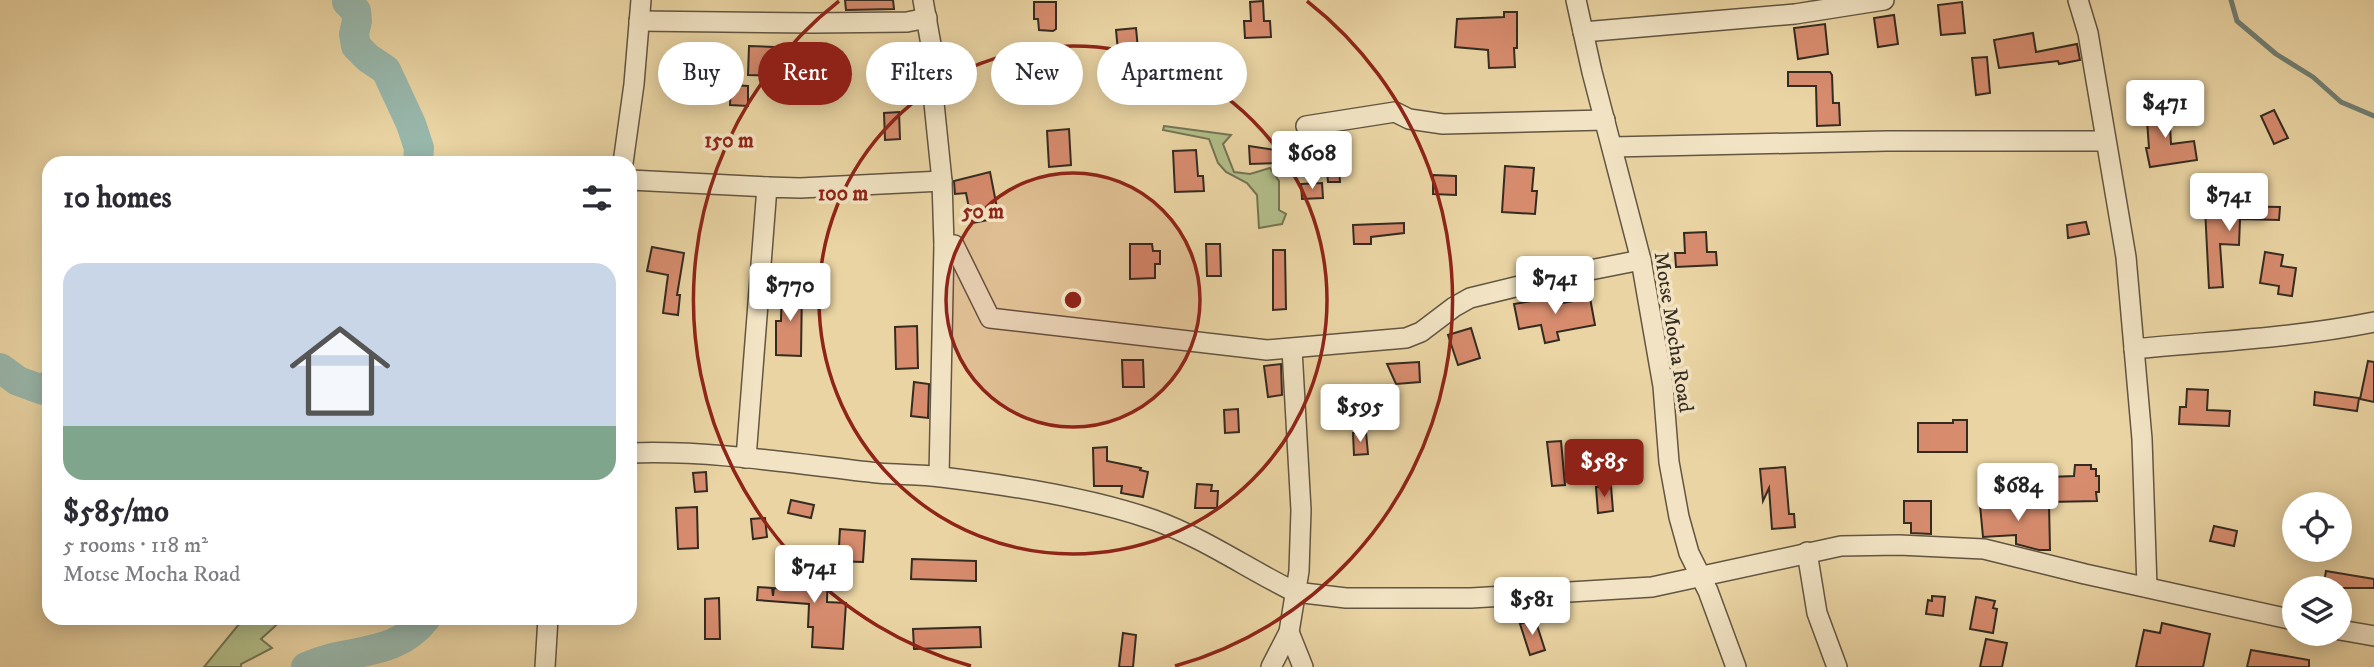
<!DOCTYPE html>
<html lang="en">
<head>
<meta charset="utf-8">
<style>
	body { margin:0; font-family:"IM FELL DW Pica",serif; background:#f7f7f7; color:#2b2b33; height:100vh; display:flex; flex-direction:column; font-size:26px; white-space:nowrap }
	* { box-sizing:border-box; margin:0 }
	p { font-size:23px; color:#7c7c81 }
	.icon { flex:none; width:38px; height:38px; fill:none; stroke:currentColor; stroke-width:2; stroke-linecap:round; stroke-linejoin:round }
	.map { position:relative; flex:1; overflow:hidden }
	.drawer { position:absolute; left:42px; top:156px; width:595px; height:469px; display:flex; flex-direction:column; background:#fff; border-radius:21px; box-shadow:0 4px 18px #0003 }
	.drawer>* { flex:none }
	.guide { position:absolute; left:658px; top:42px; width:665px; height:63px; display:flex; gap:14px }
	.controls { position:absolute; left:2282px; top:492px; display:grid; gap:14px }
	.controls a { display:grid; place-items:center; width:70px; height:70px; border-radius:50%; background:#fff; box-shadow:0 4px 18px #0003; font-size:35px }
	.price { position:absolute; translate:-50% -60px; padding:0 16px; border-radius:7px; background:#fff; color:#222; font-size:23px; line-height:46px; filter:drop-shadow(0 2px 4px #0008) }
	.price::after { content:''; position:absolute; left:50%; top:42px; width:21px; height:16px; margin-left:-10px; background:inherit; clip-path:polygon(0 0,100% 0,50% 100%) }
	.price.on { background:#8f2418; color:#fff }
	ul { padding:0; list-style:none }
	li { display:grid; align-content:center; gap:14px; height:371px; padding:0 21px }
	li+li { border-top:2px solid #e1e1e2 }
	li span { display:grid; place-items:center; height:217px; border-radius:21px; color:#555 }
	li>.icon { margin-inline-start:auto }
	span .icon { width:126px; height:126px; fill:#fffc; stroke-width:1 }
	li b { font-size:30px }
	h2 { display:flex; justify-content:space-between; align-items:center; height:84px; padding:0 21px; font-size:30px }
	.tag { padding:0 24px; border-radius:32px; background:#fff; box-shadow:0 4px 18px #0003; font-size:24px; line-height:63px }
	.tag.on { background:#8f2418; color:#fff }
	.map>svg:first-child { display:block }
</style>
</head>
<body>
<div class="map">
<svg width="2374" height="667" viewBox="0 0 2374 667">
	<rect width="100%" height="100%" fill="#ead4a3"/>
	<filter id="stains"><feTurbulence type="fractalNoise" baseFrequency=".00286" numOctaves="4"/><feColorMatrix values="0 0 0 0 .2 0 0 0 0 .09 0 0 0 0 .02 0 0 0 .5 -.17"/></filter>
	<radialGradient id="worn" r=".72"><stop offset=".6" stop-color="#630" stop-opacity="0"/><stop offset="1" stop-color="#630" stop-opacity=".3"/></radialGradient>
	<g fill="#b2be89" stroke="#737455" stroke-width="2">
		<polygon points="1164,126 1231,135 1223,144 1234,172 1250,174 1270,168 1279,181 1279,210 1286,214 1282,224 1259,228 1257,195 1247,183 1226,172 1218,163 1209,139 1163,130"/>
		<polygon points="244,618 284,618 261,639 272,648 241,664 241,667 204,667"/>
	</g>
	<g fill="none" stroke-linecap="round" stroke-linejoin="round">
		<polyline stroke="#707f74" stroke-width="5" points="2231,0 2237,21 2276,54 2313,77 2341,102 2374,116"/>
		<g stroke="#98b7ab" stroke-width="30">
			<polyline points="348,0 347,2 356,11 357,21 354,34 356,46 368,58 386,70 411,124 419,148 418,163"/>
			<polyline points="0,368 18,381 43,390 49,385"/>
			<path d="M306 667C349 647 394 659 426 618"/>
		</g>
	</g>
	<g fill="#d78c6e" stroke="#342b21" stroke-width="2">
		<polygon points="845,0 893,0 894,9 846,10"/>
		<polygon points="1263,1 1264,21 1270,21 1271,37 1245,38 1244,21 1251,21 1250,2"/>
		<polygon points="1034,2 1056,2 1056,29 1053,31 1039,30 1038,19 1034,19"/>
		<polygon points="1962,2 1965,33 1941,35 1938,5"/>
		<polygon points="1504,12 1517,12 1517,48 1514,48 1515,67 1489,68 1488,50 1455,47 1457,19 1504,17"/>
		<polygon points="1894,15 1898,44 1878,47 1874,18"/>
		<polygon points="1825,24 1828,54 1798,59 1794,28"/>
		<polygon points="1136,28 1139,60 1119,62 1116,30"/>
		<polygon points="2033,33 2036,52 2077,44 2080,60 2059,64 2058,61 1999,68 1994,40"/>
		<polygon points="749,46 774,47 774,61 789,61 789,76 748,75"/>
		<polygon points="1987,57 1990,93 1976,95 1972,58"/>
		<polygon points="1788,72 1830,72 1832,75 1833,103 1839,103 1840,125 1817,126 1816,86 1788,86"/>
		<polygon points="731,85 748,86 748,106 730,105"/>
		<polygon points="2169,106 2171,144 2194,141 2197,160 2150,167 2146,148 2149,148 2146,107"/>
		<polygon points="2274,110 2288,138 2274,144 2261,116"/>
		<polygon points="899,112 900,139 885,140 884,113"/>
		<polygon points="1069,129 1071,165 1049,167 1047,131"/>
		<polygon points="1337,134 1340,182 1328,182 1324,136"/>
		<polygon points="1249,146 1308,155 1308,162 1250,164"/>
		<polygon points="1196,150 1198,176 1203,176 1204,191 1175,192 1173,151"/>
		<polygon points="1505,166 1534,168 1532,191 1537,191 1535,214 1502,212"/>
		<polygon points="990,172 999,218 972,223 966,193 955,194 954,181"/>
		<polygon points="1433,175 1456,176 1456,195 1433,194"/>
		<polygon points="1322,183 1323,198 1302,199 1301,184"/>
		<polygon points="2226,206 2280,207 2279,220 2240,219 2239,245 2220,244 2223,287 2209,288 2205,208"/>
		<polygon points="2086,222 2089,234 2068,238 2067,225"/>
		<polygon points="1404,223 1404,233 1371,237 1371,244 1354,244 1353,225"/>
		<polygon points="1706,232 1707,252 1716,252 1717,265 1676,267 1675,253 1685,253 1684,233"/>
		<polygon points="1130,244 1152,244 1153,251 1160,251 1160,264 1155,264 1155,278 1130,279"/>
		<polygon points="1206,244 1220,244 1221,276 1207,276"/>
		<polygon points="652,247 684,253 677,295 680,295 678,315 663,313 668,275 647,271"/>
		<polygon points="1273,250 1285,250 1286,309 1273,310"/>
		<polygon points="2265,252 2283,255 2281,266 2296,268 2292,296 2278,294 2279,286 2260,283"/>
		<polygon points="782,286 802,286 801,356 776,355 776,321 781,321"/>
		<polygon points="1550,298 1551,305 1590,298 1595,325 1557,332 1559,340 1545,343 1541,325 1519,329 1514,304"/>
		<polygon points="917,326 918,368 896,369 895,327"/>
		<polygon points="1471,328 1480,358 1458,365 1448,335"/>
		<polygon points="1122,360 1143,360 1144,387 1123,387"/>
		<polygon points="2368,361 2374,362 2374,402 2360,399"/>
		<polygon points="1419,362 1420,382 1396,384 1387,364"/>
		<polygon points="1281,364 1282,395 1268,397 1264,366"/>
		<polygon points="914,382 929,384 928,418 911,416"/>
		<polygon points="2187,389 2208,390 2207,410 2230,411 2229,426 2179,424 2180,407 2186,407"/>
		<polygon points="2315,392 2359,398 2357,411 2314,405"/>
		<polygon points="1238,409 1239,432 1225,433 1224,410"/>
		<polygon points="1953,420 1967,420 1967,452 1918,452 1918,423 1953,423"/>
		<polygon points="1366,432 1368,454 1354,455 1353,433"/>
		<polygon points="1561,441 1565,485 1552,486 1547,442"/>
		<polygon points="1107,447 1107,461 1141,468 1140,470 1148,472 1143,497 1121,493 1122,486 1094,486 1093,448"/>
		<polygon points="2075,465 2091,465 2091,469 2096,469 2096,476 2099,476 2099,492 2096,492 2097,501 2049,502 2049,477 2074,476"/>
		<polygon points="1785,467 1789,514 1794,514 1795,527 1772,529 1769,488 1763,501 1760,469"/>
		<polygon points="706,472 707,491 695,492 693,473"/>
		<polygon points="1197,484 1212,485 1211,491 1218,491 1217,508 1195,508"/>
		<polygon points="1611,486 1613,511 1598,513 1596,487"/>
		<polygon points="791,500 814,505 811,518 788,513"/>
		<polygon points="1904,501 1931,501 1931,534 1911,533 1911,523 1904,523"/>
		<polygon points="2010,503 2049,504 2050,550 2039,550 2016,544 2016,535 1983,537 1980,505"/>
		<polygon points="697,507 698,548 678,549 676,508"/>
		<polygon points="765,518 767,537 753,539 751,519"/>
		<polygon points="2214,526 2237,531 2234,546 2210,541"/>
		<polygon points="840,529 865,531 863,562 832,561 833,547 839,547"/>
		<polygon points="912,559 976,561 976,581 911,579"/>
		<polygon points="799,564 828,566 827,602 846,603 843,649 812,647 813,627 808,627 809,604 757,600 758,587 772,588 773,596 774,588 797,590"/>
		<polygon points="2326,571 2374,579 2374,588 2323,588"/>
		<polygon points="1932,596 1945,597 1943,616 1926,614 1928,600 1932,601"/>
		<polygon points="1976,597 1995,601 1993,608 1997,609 1993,633 1970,629"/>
		<polygon points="719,598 720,639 705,639 705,599"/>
		<polygon points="1535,619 1545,650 1530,655 1520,624"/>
		<polygon points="2162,623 2210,634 2203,667 2136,667 2144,630 2160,633"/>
		<polygon points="980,627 981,647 914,649 913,629"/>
		<polygon points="1123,633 1136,635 1133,667 1119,667"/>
		<polygon points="1986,639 2007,643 2002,667 1980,667"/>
		<polygon points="2251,650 2309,660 2309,667 2247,667"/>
	</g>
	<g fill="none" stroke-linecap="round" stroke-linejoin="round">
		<g stroke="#625542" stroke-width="22">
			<g id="minor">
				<polyline points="923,0 932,50 931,74 942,181 944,245 939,476"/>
				<polyline points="1576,0 1592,72 1641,260 1663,386 1669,462 1679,517 1689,553 1708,591 1736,667"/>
				<polyline points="2078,0 2088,33 2126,257 2142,439 2147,587"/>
				<polyline points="639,21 813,23 907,22 927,18"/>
				<polyline points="1583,32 1795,14 1884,0"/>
				<polyline points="1306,126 1395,112 1409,119 1443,124 1605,120"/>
				<polyline points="1612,147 1887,141 2105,141"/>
				<polyline points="623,163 634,84 641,0"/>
				<polyline points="630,180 767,187"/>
				<polyline points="944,245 954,245 990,318 1267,350 1406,338 1421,332 1454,307 1470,298 1560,276 1641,260"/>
				<path d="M2134 349C2214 341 2295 338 2374 322"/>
				<path d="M630 453C713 450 796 464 878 473 899 475 920 474 941 477 1008 485 1091 498 1154 520 1204 538 1248 569 1295 592L1346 598H1471L1652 587 1841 546 1899 545 1984 549 2085 574 2294 620"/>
				<polyline points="746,458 767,187 800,188 942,181"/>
				<polyline points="1807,552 1817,613 1837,667"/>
				<polyline points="2340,630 2374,636"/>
				<polyline points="1289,632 1303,667"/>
				<polyline points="545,667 548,618"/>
				<polyline points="1271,667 1289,632 1299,571 1301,510 1292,349"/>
			</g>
		</g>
		<use href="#minor" stroke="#f1e3c3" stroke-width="19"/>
	</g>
	<circle cx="1073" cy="300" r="127" fill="#8f2418" fill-opacity=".12"/>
	<g fill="none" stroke="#8f2418" stroke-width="3.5">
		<circle cx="1073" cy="300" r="127"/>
		<circle cx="1073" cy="300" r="254"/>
		<path d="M971 666A380 380 0 0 1 839 1M1307 1A380 380 0 0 1 1175 666"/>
	</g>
	<g text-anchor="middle" stroke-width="7" stroke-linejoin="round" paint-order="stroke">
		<g font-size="21" fill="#342b21" stroke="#f1e3c3">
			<text transform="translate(1674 332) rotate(81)" y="7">Motse Mocha Road</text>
		</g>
	</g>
	<circle cx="1073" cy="300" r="10" fill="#8f2418" stroke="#f1e3c3" stroke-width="3.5"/>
	<g font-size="21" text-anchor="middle" font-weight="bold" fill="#8f2418" stroke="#f1e3c3" stroke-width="7" stroke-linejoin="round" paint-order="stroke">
		<text x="729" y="147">150 m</text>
		<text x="843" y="200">100 m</text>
		<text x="983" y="218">50 m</text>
	</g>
	<rect width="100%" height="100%" filter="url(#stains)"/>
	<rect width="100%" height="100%" fill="url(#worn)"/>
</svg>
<div class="controls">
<a><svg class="icon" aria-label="locate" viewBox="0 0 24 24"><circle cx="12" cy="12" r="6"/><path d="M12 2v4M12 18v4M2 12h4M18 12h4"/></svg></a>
<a><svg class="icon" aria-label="layers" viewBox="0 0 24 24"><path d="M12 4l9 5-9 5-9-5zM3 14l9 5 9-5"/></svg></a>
</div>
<b class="price" style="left:2165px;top:140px">$471</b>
<b class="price" style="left:1312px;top:191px">$608</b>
<b class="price" style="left:2229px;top:233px">$741</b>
<b class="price" style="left:1555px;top:316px">$741</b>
<b class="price" style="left:790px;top:323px">$770</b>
<b class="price" style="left:1360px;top:444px">$595</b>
<b class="price on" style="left:1604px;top:499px">$585</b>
<b class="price" style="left:2018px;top:523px">$684</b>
<b class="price" style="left:814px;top:605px">$741</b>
<b class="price" style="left:1532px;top:637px">$581</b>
<div class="guide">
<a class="tag">Buy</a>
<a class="tag on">Rent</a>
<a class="tag">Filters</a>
<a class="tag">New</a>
<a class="tag">Apartment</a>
</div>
<section class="drawer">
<h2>10 homes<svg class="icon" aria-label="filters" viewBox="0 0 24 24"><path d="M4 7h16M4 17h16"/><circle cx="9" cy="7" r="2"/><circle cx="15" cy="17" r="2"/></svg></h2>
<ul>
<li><span style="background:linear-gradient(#c9d6e8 75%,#7fa58c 0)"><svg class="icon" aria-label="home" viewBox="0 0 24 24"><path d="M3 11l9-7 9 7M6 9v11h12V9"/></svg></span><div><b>$585/mo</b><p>5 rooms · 118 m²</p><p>Motse Mocha Road</p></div></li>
</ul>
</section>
</div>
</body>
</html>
